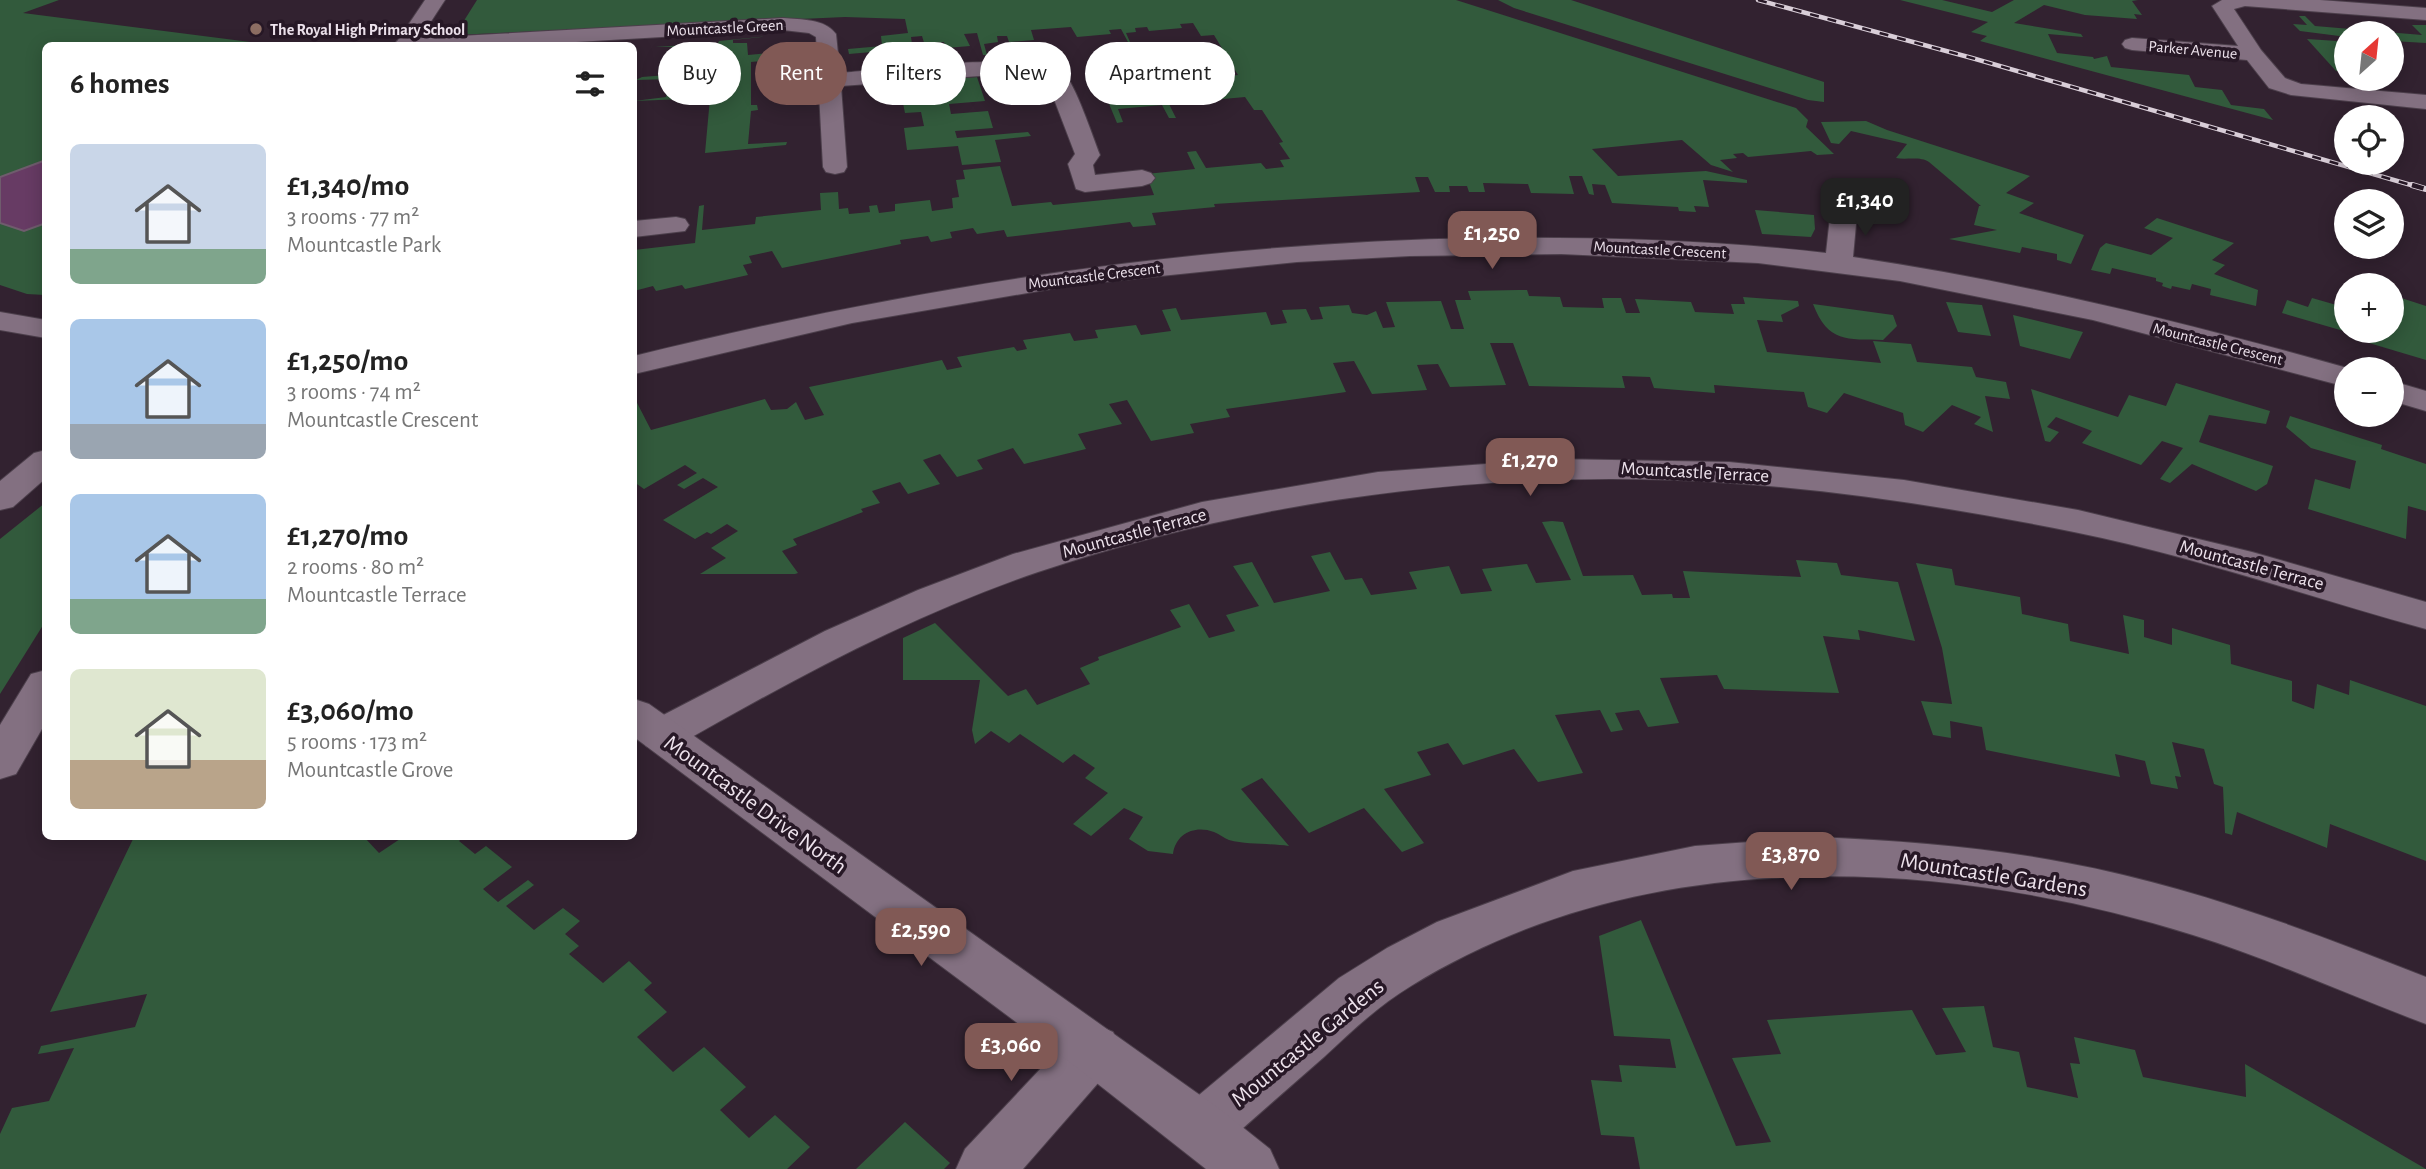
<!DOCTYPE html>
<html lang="en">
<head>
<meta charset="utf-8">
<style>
	body { margin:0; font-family:"Alegreya Sans",sans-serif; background:#f2f2f2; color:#222; height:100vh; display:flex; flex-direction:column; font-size:26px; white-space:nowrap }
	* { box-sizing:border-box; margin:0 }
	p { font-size:23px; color:#767676 }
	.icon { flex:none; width:38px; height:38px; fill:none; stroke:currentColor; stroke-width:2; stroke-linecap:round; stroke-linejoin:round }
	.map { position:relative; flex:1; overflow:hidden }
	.drawer { position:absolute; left:42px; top:42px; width:595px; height:798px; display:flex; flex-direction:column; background:#fff; border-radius:10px; box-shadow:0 4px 18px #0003 }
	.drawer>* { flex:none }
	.top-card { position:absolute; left:658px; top:42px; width:665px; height:63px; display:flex; gap:14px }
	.needle { width:46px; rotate:27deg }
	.buttons { position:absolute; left:2334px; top:21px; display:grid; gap:14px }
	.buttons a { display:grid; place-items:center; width:70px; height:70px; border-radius:50%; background:#fff; box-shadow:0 4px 18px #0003; font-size:35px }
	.price { position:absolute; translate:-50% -60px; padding:0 16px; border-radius:14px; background:#815955; color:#fff; font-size:23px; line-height:46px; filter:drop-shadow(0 2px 4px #0008) }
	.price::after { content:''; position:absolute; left:50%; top:42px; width:21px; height:16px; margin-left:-10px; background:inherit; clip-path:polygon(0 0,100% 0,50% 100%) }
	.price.current { background:#222; color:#fff }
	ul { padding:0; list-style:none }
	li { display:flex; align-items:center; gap:21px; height:175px; padding:0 28px }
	li span { display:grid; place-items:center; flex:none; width:196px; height:140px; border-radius:10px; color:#555 }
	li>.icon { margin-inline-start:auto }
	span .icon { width:84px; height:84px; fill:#fffc; stroke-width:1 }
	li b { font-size:30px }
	h2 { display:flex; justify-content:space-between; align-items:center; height:84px; padding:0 28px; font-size:30px }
	.tag { padding:0 24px; border-radius:32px; background:#fff; box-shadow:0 4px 18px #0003; font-size:24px; line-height:63px }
	.tag.current { background:#815955; color:#fff }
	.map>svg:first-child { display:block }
</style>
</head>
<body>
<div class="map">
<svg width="2426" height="1169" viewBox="0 0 2426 1169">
	<rect width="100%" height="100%" fill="#322230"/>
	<g fill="#325a3c">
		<polygon points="0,0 59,0 23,13 274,45 46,46 45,295 27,294 0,285"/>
		<polygon points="477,0 1456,0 1796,108 1808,120 1806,127 1834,154 1817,155 1811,151 1748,157 1743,153 1733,154 1737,158 1720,160 1733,172 1711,165 1682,140 1592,149 1618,176 1706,171 1747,180 1747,183 1703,180 1709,207 1694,206 1696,212 1679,211 1678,207 1612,203 1605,185 1592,184 1594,195 1589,194 1582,176 1569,176 1574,194 1531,193 1528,184 1483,183 1485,192 1469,192 1467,186 1449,186 1450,192 1435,192 1428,177 1415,177 1420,192 1214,204 1215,207 1152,213 1156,225 1133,227 1130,222 1007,237 1004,230 977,234 973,228 950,232 952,238 931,242 928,236 900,240 901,244 782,268 772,251 749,256 752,263 743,265 748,275 685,289 682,285 656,291 653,286 634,291 634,250 695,243 699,206 704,205 702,230 755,224 756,217 821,210 820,193 838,192 839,209 848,208 849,214 870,212 869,206 877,205 879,213 895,211 895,204 930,200 932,211 953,208 952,198 959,197 956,180 965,179 963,170 1000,166 1012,206 1051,202 1053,205 1154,195 1146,174 1195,169 1187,152 1196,151 1206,168 1261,163 1266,169 1284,167 1280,160 1290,159 1279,143 1283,142 1262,110 1254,110 1245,97 1169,104 1176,118 1169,118 1162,105 1118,109 1123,122 1117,123 1107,99 1130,96 1126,90 1105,92 1094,70 1100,70 1106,80 1127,78 1130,85 1151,83 1142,66 1147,66 1153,76 1158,76 1161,80 1179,79 1177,74 1194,72 1198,79 1238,75 1214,35 1201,36 1193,23 1180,24 1182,28 1149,31 1147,27 1135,28 1136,32 1126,33 1130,42 1128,42 1121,29 1109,30 1111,34 1077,37 1071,27 1031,30 1034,40 1009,42 1007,36 997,36 998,42 984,44 987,55 983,55 977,33 964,34 970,46 946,48 944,42 933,43 934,48 926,49 922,36 911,37 912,44 882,46 883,51 849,54 848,49 882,46 881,36 908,33 905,19 845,17 455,35"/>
		<polygon points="1498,0 1571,0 1824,82 1824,102 1808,100 1514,8"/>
		<polygon points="1900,0 1942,0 1992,12 2014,0 2138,0 2132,1 2142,15 2134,14 2137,19 2085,15 2044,5 2014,23 2081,34 2083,37 2048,34 2057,53 2093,57 2094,59 2107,56 2111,67 2189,75 2195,87 2222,90 2231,105 2264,109 2273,120 1980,41 1987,36 1971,32 1988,22"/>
		<polygon points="2299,16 2305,16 2315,26 2422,35 2412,25 2426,25 2426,43 2392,41 2392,33 2347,33 2347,37 2300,31 2293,24 2307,25"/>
		<polygon points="779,35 733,40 733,43 747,43 748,55 780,52 780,55 785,55 785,59 751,62 751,105 757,105 758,110 751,111 748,144 787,142 786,145 705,153 710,98 634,101 666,97 672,79 636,80 642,77 667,75 679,47 655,47 718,43 719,41"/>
		<polygon points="2307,39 2337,41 2347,51 2347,72 2336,71"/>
		<polygon points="977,77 985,101 949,104 951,114 988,111 993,128 955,131 957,138 1028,132 1031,136 995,140 1001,162 962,165 958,146 907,150 904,128 924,126 921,112 905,113 899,84"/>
		<path d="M1866 121 1887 130 2030 176 2006 193 2034 203 2019 213 2084 235 2071 264 2057 260V254L2022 247 2020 253 1949 239 1997 230 1974 225 1979 206H1981L1929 162C1921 156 1906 160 1896 158L1907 144 1851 131 1839 144 1831 143 1821 122Z"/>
		<polygon points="1755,210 1814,215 1815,229 1811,237 1762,234"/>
		<polygon points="2157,218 2234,243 2212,260 2225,265 2214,274 2258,290 2256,306 2210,295 2211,289 2192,284 2190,290 2172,286 2171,289 2162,286 2163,283 2156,281 2156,278 2112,268 2110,274 2091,270 2100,248 2106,243 2151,255 2173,238 2144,228"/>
		<polygon points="1518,290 1527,290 1529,296 1560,297 1563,307 1604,308 1602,298 1621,298 1626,313 1640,313 1635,299 1691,302 1695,312 1734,314 1731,304 1745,304 1743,297 1798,301 1799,306 1781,315 1783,322 1757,320 1767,352 1881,363 1873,341 1911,344 1917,362 1972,367 1976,377 2006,382 2010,399 1985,396 1993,432 1974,424 1981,417 1952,405 1923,432 1905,425 1903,413 1844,393 1827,413 1808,407 1804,392 1714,385 1715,393 1654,388 1650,377 1622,376 1625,388 1529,386 1513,343 1490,343 1506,385 1450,387 1438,364 1417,365 1427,390 1372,394 1354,361 1333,363 1346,392 1226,409 1230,417 1190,424 1194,433 1151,441 1127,400 1109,404 1122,424 1078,434 1086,449 1024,464 1013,448 977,460 983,469 957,477 940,454 923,460 940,484 908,494 900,482 872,491 880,503 861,509 863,512 793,539 797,545 782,551 798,573 795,574 700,574 726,558 711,548 738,531 727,524 711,534 707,532 695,539 663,520 718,487 703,478 684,489 677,485 697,473 685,465 644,489 634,482 634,397 651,430 765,399 771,410 787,409 796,402 805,420 824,415 809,387 942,360 947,370 962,367 957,357 1014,347 1017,351 1027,349 1023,340 1070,333 1074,341 1098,338 1095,330 1136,325 1141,335 1171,331 1162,310 1176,308 1181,320 1266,312 1271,325 1287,323 1282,310 1306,309 1311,320 1323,319 1319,307 1349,305 1352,313 1367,315 1376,311 1383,328 1395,327 1386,302 1441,301 1451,329 1464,329 1455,300 1471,300 1468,291"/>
		<polygon points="2392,295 2426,306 2426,360 2369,343 2371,339 2282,313 2287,300 2308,307 2312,298 2347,308 2347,331 2392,331"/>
		<polygon points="1946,302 1982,305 1991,336 1958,332"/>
		<path d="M1813 304 1893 315 1897 326 1883 340C1847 339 1828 343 1813 304Z"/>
		<polygon points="2013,315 2083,332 2070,359 2020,346"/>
		<polygon points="2176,383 2270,411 2266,424 2209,415 2199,442 2273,466 2267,484 2256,491 2192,464 2170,483 2160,479 2183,448 2162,441 2141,465 2082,443 2092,431 2056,417 2047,427 2059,432 2050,442 2045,441 2031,389 2118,417 2129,395 2166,406"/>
		<polygon points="2290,416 2382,445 2381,449 2426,464 2426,511 2408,506 2406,539 2308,509 2315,479 2350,489 2356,461 2311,448 2286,427"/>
		<polygon points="45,503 45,622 0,694 0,539"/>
		<path d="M1552 521 1563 522 1583 576 1633 575 1642 595 1672 594 1673 598H1690L1683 571 1801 577 1796 560 1837 563 1841 575 1898 582 1915 641 1858 630 1860 640 1823 636 1839 693 1724 689 1717 675 1660 678 1679 723 1648 727 1639 710 1615 713 1623 730 1611 732 1600 710 1555 715 1583 773 1538 782 1514 749 1463 765 1448 743 1417 752 1431 775 1384 789 1424 843 1402 852 1364 808 1309 833 1262 778 1241 789 1289 846C1270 843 1247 845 1229 840 1224 838 1219 834 1214 832 1195 825 1176 833 1173 854L1148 851 1129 839 1143 817 1124 808 1091 836 1073 824 1108 793 1085 778 1095 768 1074 754 1063 763 1020 734 1009 743 991 731 975 744 972 730 980 680H903V638L935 623 1008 696 1026 689 1037 705 1090 684 1080 668 1099 660 1098 657 1181 627 1170 610 1189 604 1209 638 1235 631 1226 615 1259 606 1233 566 1252 562 1274 603 1330 591 1311 556 1330 552 1345 580 1362 578 1371 595 1417 589 1409 572 1449 566 1461 594 1492 591 1482 569 1527 564 1536 583 1571 580 1542 522Z"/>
		<polygon points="1916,563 1952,569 1955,585 2020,597 2022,614 2068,624 2070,641 2129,654 2123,615 2144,620 2144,637 2172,645 2172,628 2230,645 2231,664 2292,681 2292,701 2314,709 2317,684 2349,695 2350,680 2426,706 2426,861 2330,824 2327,848 2237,812 2232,835 2225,833 2223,787 2214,784 2204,749 2172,742 2181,777 2175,776 2178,789 2151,784 2145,761 2115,754 2120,777 1986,750 1982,727 1950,721 1951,738 1933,735 1921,701 1952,704 1942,648"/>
		<polygon points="464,836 459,841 475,854 486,846 512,867 483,889 498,902 528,880 534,885 506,906 534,930 563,908 580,921 565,934 579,946 569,954 603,983 629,961 652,983 644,990 667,1012 637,1037 673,1072 704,1047 746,1087 720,1110 749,1138 775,1115 810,1147 787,1169 0,1169 0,1134 12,1108 49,1101 74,1048 38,1054 41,1046 135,1027 147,994 50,1012 134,837 364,837 379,853 403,837"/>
		<polygon points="1641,920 1736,1146 1771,1142 1732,1058 1781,1054 1767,1020 1912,1010 1936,1055 1966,1052 1942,1008 1984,1006 1993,1047 2019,1052 2027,1087 2078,1098 2070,1063 2080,1064 2074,1037 2135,1050 2143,1077 2246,1097 2245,1064 2426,1169 1640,1169 1634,1137 1601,1135 1591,1080 1622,1082 1619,1065 1676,1068 1670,1039 1614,1036 1599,936"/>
		<polygon points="905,1122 950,1163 944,1169 856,1169"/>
	</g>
	<polygon fill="#673b64" stroke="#6f5c6d" stroke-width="2" points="46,160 46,223 24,231 0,223 0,177"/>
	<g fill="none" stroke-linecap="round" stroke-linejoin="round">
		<g stroke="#4c3f4b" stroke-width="2">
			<g id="minor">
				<polygon points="2222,0 2320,0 2426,8 2426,20 2245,6 2234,9 2261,50 2285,78 2301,84 2426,95 2426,109 2291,95 2269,88 2247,60 2132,50 2125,48 2122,44 2125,40 2132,38 2238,46 2212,6"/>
				<path d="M783 18C801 20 824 18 836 34L840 73C877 70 1041 50 1063 72 1076 85 1092 135 1100 155L1093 165 1095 175 1142 170 1151 173 1155 178 1151 183 1142 186 1085 192 1076 189 1068 164 1075 154 1047 81 1042 76 1021 73 841 86 847 167 844 172 835 174 826 172 823 167 816 37 809 33 783 30 507 46 394 45 397 41 404 39Z"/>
				<path d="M1865 184 1874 187 1878 192 1874 197 1858 203 1853 257C2022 282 2187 323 2351 369H2347V387L2093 320 1900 281 1758 263 1561 254 1410 256 1297 262 1074 285 852 323 634 374V356C914 287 1192 243 1482 238 1597 237 1712 240 1826 253L1832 199 1836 194Z"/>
				<polygon points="676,217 685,219 689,225 685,231 634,237 634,221"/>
				<polygon points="0,312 46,320 46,338 0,330"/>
				<polygon points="2392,381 2426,391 2426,411 2392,401"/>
				<path d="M1554 459 1729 462 1904 480 2078 510 2252 552 2426 602V629C2309 597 2194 556 2074 532 1961 509 1846 491 1731 483 1498 467 1259 498 1038 572 911 615 792 680 676 746L661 751 646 746 639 735 646 724 825 631 918 590 1013 554 1202 502 1378 472Z"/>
				<polygon points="46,670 46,722 16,774 0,779 0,725 31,674"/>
				<path d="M1819 837C1903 841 1985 847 2067 863 2191 886 2310 931 2426 977V1024C2348 995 2273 960 2193 935 1941 856 1643 842 1411 986 1378 1006 1352 1031 1324 1057 1290 1087 1255 1117 1221 1148L1201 1156 1181 1148 1173 1129 1181 1110 1339 978 1387 948 1437 922 1573 871 1695 846Z"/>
				<polygon points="1094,1024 1113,1032 1121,1049 1113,1066 1023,1169 956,1169 965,1149 1075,1032"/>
			</g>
		</g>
		<g stroke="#4c3f4b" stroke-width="2">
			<g id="tertiary">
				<polygon points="425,0 445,0 415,46 394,46"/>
				<polygon points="46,450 46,478 13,507 0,510 0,481 34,453"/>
				<polygon points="634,699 649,704 1221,1110 1270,1149 1279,1169 1206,1169 1075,1066 634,737"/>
			</g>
		</g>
		<use href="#minor" fill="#837081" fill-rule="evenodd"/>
		<use href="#tertiary" fill="#837081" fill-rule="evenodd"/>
		<g stroke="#d9ced8" stroke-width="4.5">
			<polyline id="rail-far1" points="1758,0 1972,58 2418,187"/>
		</g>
		<g stroke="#d9ced8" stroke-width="6">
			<polyline id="rail" points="2412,185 2426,189"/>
		</g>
		<use href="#rail-far1" stroke="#271826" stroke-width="2.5" stroke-dasharray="9" stroke-linecap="butt"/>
		<use href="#rail" stroke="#271826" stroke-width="4.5" stroke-dasharray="12" stroke-linecap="butt"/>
	</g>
	<circle fill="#8d6e63" stroke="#271826" stroke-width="2.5" cx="256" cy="29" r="7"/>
	<g text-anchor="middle" stroke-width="7" stroke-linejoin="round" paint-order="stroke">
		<g font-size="16" fill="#ede2ec" stroke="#271826">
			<text transform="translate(725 27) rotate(-3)" y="6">Mountcastle Green</text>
			<text transform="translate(2193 49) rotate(5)" y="6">Parker Avenue</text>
			<text transform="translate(1660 249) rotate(3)" y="6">Mountcastle Crescent</text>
			<text transform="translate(1094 275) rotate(-7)" y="6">Mountcastle Crescent</text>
			<text transform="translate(2218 343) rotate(14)" y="6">Mountcastle Crescent</text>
		</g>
		<g font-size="16" font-weight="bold" fill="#ede2ec" stroke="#271826" text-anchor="start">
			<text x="270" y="35">The Royal High Primary School</text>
		</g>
		<g font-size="19" fill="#ede2ec" stroke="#271826">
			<text transform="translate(1695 471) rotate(3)" y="7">Mountcastle Terrace</text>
			<text transform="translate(1134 532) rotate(-15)" y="7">Mountcastle Terrace</text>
			<text transform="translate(2252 564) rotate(15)" y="7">Mountcastle Terrace</text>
		</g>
		<g font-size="23" fill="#ede2ec" stroke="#271826">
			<text transform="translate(756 804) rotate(36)" y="8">Mountcastle Drive North</text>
			<text transform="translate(1994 874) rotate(9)" y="8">Mountcastle Gardens</text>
			<text transform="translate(1307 1042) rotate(-39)" y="8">Mountcastle Gardens</text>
		</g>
	</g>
</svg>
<div class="buttons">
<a><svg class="needle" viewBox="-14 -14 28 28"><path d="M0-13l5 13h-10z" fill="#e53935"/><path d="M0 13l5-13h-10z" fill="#767676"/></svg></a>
<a><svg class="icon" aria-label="locate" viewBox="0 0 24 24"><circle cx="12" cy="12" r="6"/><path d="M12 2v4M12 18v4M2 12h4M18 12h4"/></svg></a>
<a><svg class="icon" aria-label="layers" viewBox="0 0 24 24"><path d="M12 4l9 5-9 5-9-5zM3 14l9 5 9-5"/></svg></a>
<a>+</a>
<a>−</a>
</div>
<b class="price current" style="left:1865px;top:238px">£1,340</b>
<b class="price" style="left:1492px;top:271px">£1,250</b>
<b class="price" style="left:1530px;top:498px">£1,270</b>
<b class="price" style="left:1791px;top:892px">£3,870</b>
<b class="price" style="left:921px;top:968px">£2,590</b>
<b class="price" style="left:1011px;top:1083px">£3,060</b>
<div class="top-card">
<a class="tag">Buy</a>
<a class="tag current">Rent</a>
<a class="tag">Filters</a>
<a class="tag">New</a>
<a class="tag">Apartment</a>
</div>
<section class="drawer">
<h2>6 homes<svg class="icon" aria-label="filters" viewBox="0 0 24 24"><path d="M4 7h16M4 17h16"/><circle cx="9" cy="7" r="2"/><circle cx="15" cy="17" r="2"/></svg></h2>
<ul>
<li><span style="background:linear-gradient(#c9d6e8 75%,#7fa58c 0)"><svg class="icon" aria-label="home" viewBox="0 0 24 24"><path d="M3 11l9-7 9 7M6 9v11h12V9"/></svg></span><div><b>£1,340/mo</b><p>3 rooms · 77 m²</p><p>Mountcastle Park</p></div></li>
<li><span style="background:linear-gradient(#a9c7e8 75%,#9aa5b1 0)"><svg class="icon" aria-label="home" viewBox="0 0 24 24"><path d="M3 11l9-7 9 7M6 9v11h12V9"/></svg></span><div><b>£1,250/mo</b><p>3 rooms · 74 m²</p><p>Mountcastle Crescent</p></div></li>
<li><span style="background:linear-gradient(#a9c7e8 75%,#7fa58c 0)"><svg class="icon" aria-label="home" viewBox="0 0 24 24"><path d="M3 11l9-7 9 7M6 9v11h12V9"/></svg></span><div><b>£1,270/mo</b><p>2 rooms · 80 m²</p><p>Mountcastle Terrace</p></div></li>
<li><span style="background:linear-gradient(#dfe7d0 65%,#b9a48a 0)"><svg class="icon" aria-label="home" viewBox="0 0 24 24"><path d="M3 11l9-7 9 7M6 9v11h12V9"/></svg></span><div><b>£3,060/mo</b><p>5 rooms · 173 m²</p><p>Mountcastle Grove</p></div></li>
</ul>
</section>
</div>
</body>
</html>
